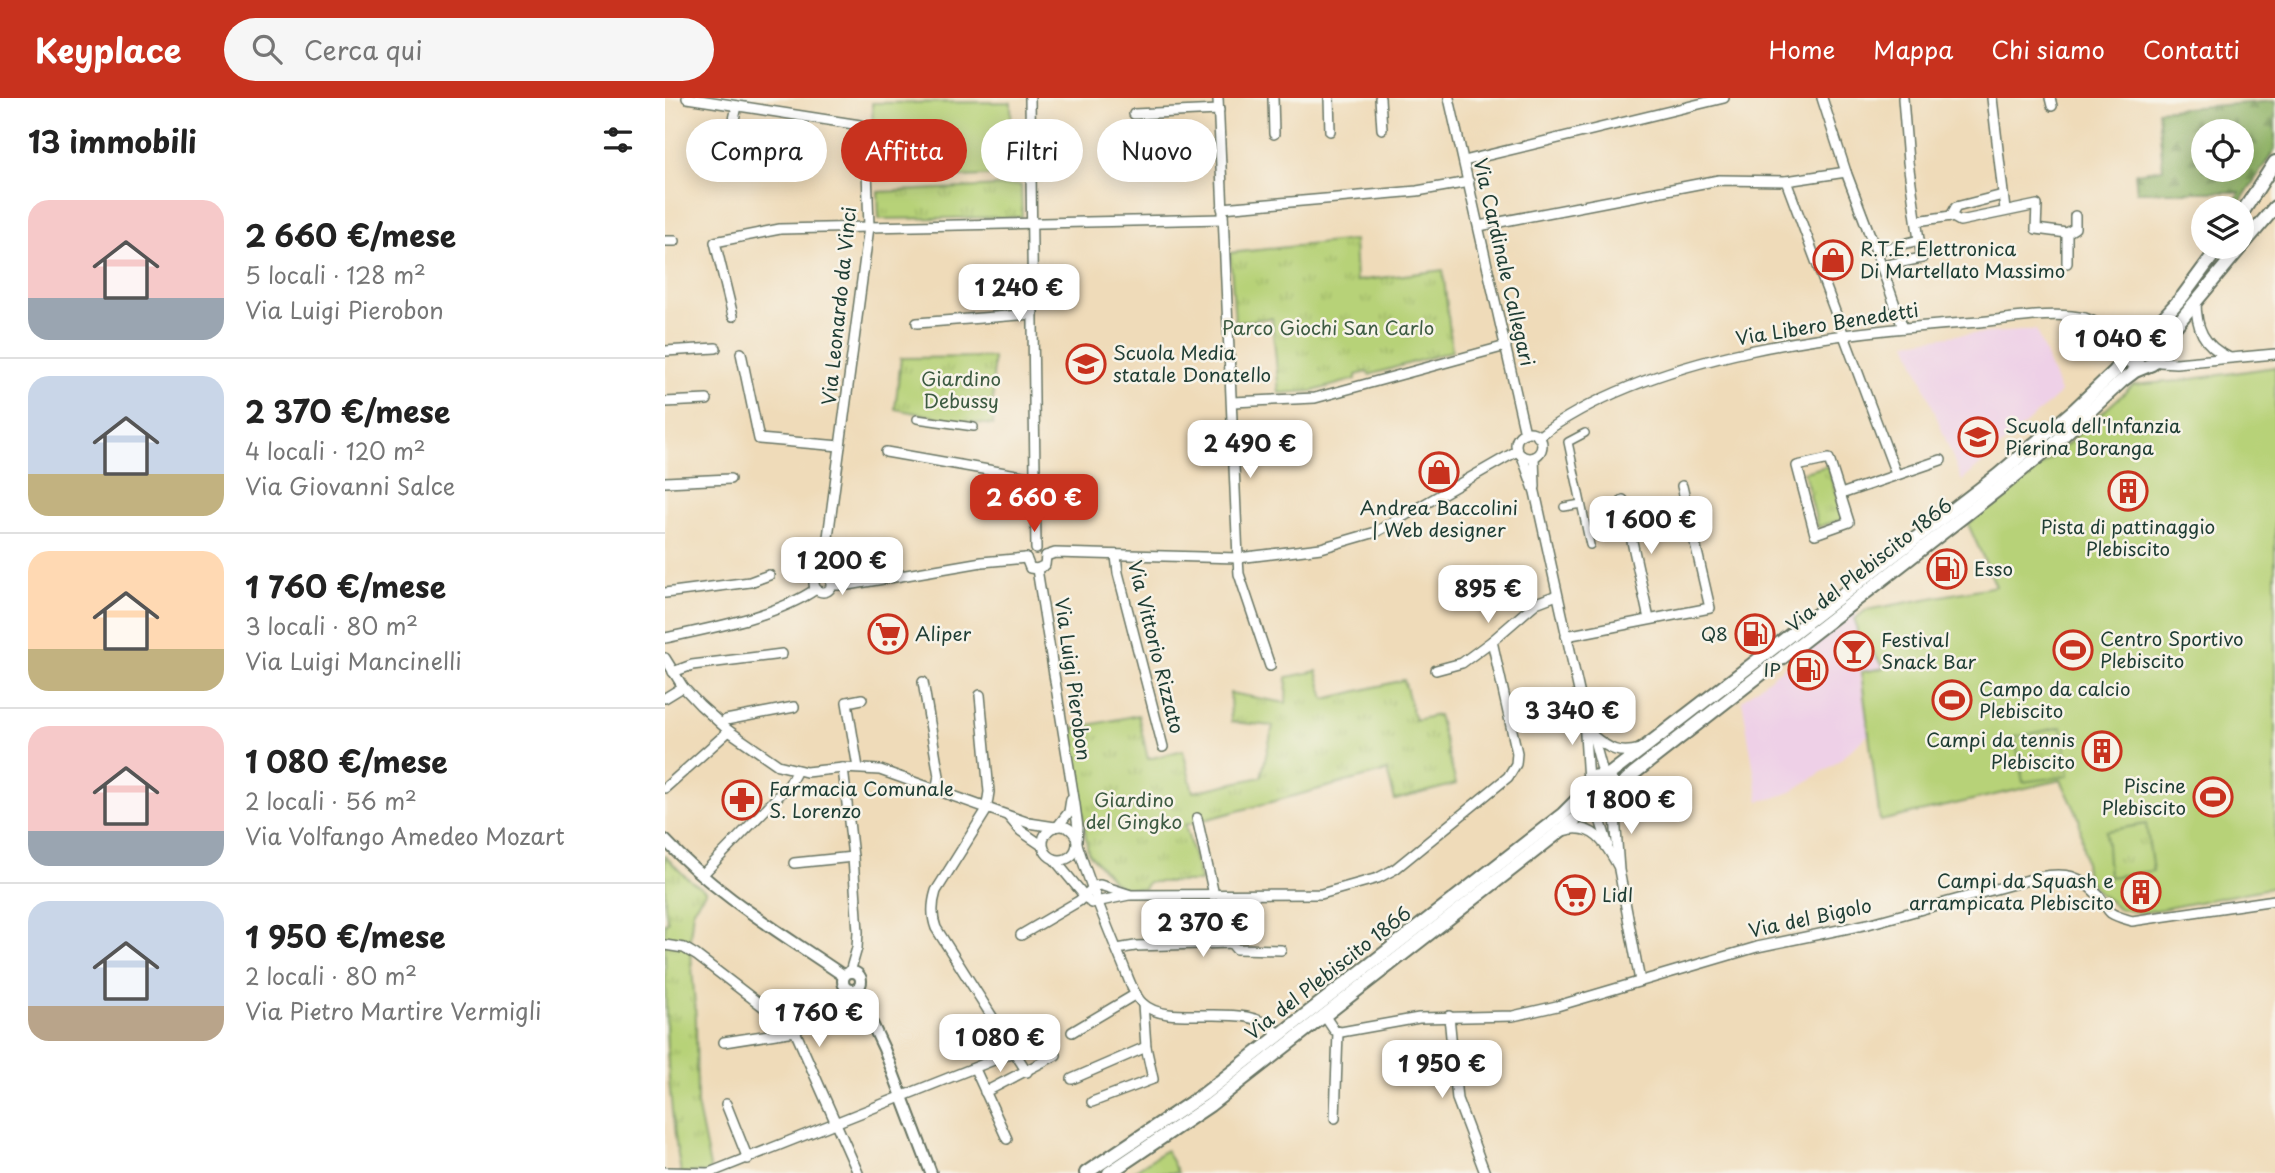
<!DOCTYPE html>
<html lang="it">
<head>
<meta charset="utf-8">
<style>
	body { margin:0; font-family:"Playpen Sans",sans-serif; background:#f6f6f6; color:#222; height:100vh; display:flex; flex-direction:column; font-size:26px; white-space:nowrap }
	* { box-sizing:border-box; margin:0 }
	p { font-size:23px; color:#767676 }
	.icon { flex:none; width:38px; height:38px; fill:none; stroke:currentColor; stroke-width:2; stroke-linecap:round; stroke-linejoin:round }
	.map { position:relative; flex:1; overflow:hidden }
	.sheet { display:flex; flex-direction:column; background:#fff; width:665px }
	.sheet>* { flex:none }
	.banner { position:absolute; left:21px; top:21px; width:665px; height:63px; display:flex; gap:14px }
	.fabs { position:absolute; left:1526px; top:21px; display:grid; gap:14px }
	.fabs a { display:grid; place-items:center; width:63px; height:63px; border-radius:50%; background:#fff; box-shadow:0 4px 18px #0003; font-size:35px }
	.price { position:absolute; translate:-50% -60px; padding:0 16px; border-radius:14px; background:#fff; color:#222; font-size:23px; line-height:46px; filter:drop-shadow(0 2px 4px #0008) }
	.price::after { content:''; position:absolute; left:50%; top:42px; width:21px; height:16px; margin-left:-10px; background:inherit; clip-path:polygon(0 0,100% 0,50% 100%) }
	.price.active { background:#c8321e; color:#fff }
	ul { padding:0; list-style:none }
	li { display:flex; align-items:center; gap:21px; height:175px; padding:0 28px }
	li+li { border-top:2px solid #e0e0e0 }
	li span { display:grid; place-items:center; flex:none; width:196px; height:140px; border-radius:21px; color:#555 }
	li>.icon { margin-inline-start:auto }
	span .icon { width:84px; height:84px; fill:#fffc; stroke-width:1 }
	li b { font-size:30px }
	h2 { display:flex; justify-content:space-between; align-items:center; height:84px; padding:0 28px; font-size:30px }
	.chip { padding:0 24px; border-radius:32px; background:#fff; box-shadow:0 4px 18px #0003; font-size:24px; line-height:63px }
	.chip.active { background:#c8321e; color:#fff }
	header { display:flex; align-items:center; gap:42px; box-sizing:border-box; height:98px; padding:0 35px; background:#c8321e; color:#fff }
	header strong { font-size:33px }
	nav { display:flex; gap:38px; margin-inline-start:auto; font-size:24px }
	.search { width:490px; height:63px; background:#f6f6f6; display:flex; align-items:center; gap:18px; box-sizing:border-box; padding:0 24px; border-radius:38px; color:#767676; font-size:26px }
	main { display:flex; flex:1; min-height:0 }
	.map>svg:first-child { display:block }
</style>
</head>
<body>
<header>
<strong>Keyplace</strong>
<div class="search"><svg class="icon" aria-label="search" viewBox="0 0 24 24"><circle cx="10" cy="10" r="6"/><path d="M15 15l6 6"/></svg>Cerca qui</div>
<nav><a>Home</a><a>Mappa</a><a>Chi siamo</a><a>Contatti</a></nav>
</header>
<main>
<section class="sheet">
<h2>13 immobili<svg class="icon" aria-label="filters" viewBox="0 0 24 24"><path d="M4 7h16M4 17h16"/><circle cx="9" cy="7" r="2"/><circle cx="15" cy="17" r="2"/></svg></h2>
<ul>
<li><span style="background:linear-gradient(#f6c9c9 70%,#9aa5b1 0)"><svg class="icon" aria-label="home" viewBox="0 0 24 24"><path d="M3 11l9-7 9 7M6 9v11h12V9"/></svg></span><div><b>2 660 €/mese</b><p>5 locali · 128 m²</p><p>Via Luigi Pierobon</p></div></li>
<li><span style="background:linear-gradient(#c9d6e8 70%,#c2b280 0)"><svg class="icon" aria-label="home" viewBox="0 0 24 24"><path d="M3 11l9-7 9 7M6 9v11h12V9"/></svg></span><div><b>2 370 €/mese</b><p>4 locali · 120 m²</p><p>Via Giovanni Salce</p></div></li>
<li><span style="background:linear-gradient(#ffd9b3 70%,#c2b280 0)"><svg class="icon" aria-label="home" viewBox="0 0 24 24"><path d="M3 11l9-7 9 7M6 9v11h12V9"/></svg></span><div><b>1 760 €/mese</b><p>3 locali · 80 m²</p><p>Via Luigi Mancinelli</p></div></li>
<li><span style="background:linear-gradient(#f6c9c9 75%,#9aa5b1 0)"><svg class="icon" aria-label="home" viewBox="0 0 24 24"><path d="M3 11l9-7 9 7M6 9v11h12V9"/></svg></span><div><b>1 080 €/mese</b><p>2 locali · 56 m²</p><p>Via Volfango Amedeo Mozart</p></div></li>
<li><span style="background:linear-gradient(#c9d6e8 75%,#b9a48a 0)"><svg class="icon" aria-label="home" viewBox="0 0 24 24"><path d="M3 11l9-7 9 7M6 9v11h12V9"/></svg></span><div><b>1 950 €/mese</b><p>2 locali · 80 m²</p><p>Via Pietro Martire Vermigli</p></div></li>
</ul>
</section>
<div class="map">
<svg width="1610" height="1075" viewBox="0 0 1610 1075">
	<defs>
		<pattern id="forest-firs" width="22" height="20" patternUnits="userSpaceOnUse" patternTransform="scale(1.75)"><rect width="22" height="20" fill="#91b468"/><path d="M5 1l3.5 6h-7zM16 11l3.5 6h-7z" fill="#769456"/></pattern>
		<pattern id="park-tufts" width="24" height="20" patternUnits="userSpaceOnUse" patternTransform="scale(1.75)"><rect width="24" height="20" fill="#b7d278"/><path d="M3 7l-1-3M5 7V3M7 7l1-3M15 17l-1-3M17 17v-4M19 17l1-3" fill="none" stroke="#9db568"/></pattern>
	</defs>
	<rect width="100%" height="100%" fill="#f7f3e8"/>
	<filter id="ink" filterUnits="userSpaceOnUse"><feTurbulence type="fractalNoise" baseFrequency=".0143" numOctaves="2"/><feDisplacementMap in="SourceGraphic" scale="14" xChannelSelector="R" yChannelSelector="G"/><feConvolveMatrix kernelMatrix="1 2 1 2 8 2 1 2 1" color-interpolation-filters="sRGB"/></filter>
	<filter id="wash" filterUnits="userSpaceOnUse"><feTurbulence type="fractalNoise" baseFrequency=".00686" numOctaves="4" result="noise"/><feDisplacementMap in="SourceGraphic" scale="28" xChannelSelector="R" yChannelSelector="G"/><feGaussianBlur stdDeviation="1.57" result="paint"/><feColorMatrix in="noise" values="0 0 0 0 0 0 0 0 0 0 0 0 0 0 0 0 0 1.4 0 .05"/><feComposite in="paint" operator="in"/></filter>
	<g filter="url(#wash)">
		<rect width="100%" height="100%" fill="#efdbb9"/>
		<g fill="#eed0e7">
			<polygon points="1371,232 1395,295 1297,383 1242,244 1292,237"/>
			<polygon points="1191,512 1191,535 1219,570 1194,573 1203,637 1171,665 1126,694 1109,700 1094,703 1077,602"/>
		</g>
		<g fill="#b7d278" stroke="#6b8856" stroke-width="2">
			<polygon points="346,4 347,77 210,82 207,5"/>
			<polygon points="1610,269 1610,789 1477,815 1455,811 1435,796 1422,780 1414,720 1396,682 1215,723 1196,574 1220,570 1192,534 1190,521 1201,512 1331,488 1303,426 1395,353 1468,287 1513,283"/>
		</g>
		<path fill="url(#forest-firs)" stroke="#58784e" stroke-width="2" fill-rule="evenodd" d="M1610 3V51L1571 110H1565L1575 94H1472L1470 75 1498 71 1493 12ZM1538 33H1577V72H1538Z"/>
		<g fill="url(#park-tufts)" stroke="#6b8856" stroke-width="2">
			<polygon points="356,87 357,119 214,121 213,94"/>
			<polygon points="689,142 691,183 778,172 787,253 704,277 702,274 691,277 691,281 648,293 614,295 607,220 570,224 565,155"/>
			<polygon points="328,259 328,327 293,323 230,311 236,260"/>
			<polygon points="1162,368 1179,421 1153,429 1139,374"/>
			<polygon points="652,573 660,601 739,582 750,622 773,617 791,686 730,702 722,673 520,727 536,784 483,784 479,791 458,789 449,784 423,754 405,631 473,617 483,661 518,652 528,694 596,679 608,628 566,624 565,595 621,605 622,579"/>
			<polygon points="1397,629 1404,678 1358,684 1350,639"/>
			<polygon points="1481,726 1488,773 1444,779 1441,733"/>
			<path d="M0 758 21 779 41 793 28 811 25 842 31 922 32 1006 45 1069 44 1075H16C0 990 0 911 0 825L3 824 0 809Z"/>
			<polygon points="501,1052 513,1075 466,1075"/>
		</g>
	</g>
	<g filter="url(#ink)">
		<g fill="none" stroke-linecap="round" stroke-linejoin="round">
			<g stroke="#687463" stroke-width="10">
				<g id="pedestrian">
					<polyline points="252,321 309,329"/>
					<polyline points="920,335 903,344 925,447"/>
					<polyline points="899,409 916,406"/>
				</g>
			</g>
			<g stroke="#687463" stroke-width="12">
				<g id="minor">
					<polyline points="22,0 195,27"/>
					<polyline points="365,0 371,451"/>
					<polyline points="553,0 573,460 574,476 605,568"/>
					<polyline points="608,0 609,36"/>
					<polyline points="664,0 665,33"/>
					<polyline points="715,0 717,31"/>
					<polyline points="784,0 860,335"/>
					<polyline points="1157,0 1181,74 1211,153 1238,230"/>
					<polyline points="1238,0 1243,64 1254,142"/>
					<polyline points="1327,0 1340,112"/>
					<polyline points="1385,0 1387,8"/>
					<polyline points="72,8 66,35 98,44 139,49"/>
					<polyline points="469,16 554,12"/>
					<polyline points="799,63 1059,0"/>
					<polyline points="1121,83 1231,376"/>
					<polyline points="557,110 752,93 804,84"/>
					<polyline points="1286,118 1291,109 1338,97"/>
					<polyline points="1252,123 1286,118 1295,123 1372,107 1371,131 1402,135 1402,165"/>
					<polyline points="814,128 1054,82 1121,83 1181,74"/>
					<polyline points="1402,135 1410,130 1410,118"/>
					<polyline points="0,143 10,143"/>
					<polyline points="1211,153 1254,142 1257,160 1217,168"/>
					<path d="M1531 203C1531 230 1538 247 1563 259"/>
					<polyline points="68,218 50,144 115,131 558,121"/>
					<polyline points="252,225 368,216"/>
					<polyline points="0,253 51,250"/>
					<polyline points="76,255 94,341 175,348"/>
					<polyline points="1491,261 1495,264 1511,265 1610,256"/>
					<polyline points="0,304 42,302"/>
					<polyline points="568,304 650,300 841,248"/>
					<circle cx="864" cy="347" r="13"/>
					<path d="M873 339C986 254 1177 233 1314 224 1346 221 1389 213 1420 220 1437 225 1450 239 1465 248"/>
					<polyline points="221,354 369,380"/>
					<polyline points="857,358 870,394 919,616 928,638 939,679"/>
					<polyline points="869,359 870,389"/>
					<polygon points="1164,361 1184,424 1150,436 1132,368"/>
					<polyline points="0,384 65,381"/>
					<polyline points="1176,396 1276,362"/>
					<polyline points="958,402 984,521"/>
					<polyline points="381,458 390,455 573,460 656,450 711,434 852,353"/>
					<polyline points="451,458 453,475 498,649"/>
					<polyline points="361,460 365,470 372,471 380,467 381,458"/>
					<polyline points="372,471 410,707 413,730 412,742"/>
					<circle cx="158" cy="485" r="9"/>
					<polyline points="158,477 204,129 202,72"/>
					<polyline points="166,487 183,487 317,464 361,460"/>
					<polyline points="0,495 85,484 104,477"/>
					<polyline points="901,538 1045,510 1017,388"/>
					<path d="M0 540C47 530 112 518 151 491"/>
					<polyline points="0,560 18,589 35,607 64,633 113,667 141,674 178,670 215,672 364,725 390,729"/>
					<polyline points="771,572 797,565 827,543"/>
					<polyline points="8,574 27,567 117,556"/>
					<polyline points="258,584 274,678 271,693"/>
					<path d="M315 597 324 694 321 713 271 793C267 806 266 817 271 830L362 974"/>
					<polyline points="0,600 18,589"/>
					<polyline points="919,621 923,683"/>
					<polyline points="57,626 61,622 129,609"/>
					<path d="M928 638C944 651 954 657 975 651"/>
					<polyline points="178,670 188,759 193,834 192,850 185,874"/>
					<polyline points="193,670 182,604 197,601"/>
					<polyline points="0,690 64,633"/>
					<polyline points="949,704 954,772 975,883"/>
					<polyline points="932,712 943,747"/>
					<polyline points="343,718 356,733 378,748"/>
					<polyline points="532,720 549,797"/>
					<polyline points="393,728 404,714 406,701"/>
					<circle cx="395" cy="745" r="17"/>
					<path d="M898 733C928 723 941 746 953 768"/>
					<path d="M412 746C425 786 440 824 456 862 462 875 467 895 477 905 505 933 585 898 614 937"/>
					<polyline points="389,761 422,801"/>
					<polyline points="129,765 188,759"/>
					<polyline points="37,777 124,687 131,674"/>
					<polyline points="426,805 464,797"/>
					<polyline points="356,837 414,803 430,788 435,787 466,797 656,796 713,780 730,771 843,679 851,666 852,655 827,543 871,505 892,497"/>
					<polyline points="0,847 19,850 31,857 130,933 193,1075"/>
					<polyline points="452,851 470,848 566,845 571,851 616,852"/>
					<path d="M659 917 669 932 676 934 754 920 848 918 892 908 1092 849 1203 826 1374 779C1401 774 1414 777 1433 797 1438 802 1441 811 1446 815 1452 819 1461 821 1467 823L1610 802"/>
					<polyline points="784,918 792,1001 820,1075"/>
					<polyline points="407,934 471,896"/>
					<polyline points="59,944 130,933 176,898 182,891"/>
					<polyline points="310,971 342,1041"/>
					<polyline points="407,981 481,949"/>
					<polyline points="320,994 391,957"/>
					<polyline points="427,1004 488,981 481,949 478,906"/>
					<polyline points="61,1006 83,1061"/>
					<polyline points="670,1020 673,934"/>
					<polyline points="0,1074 43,1075"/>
					<polyline points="44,1075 349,954"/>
				</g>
			</g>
			<g stroke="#687463" stroke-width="14">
				<g id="tertiary">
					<path d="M0 742C51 797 118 836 179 878"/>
					<circle cx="187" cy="883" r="9"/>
					<polyline points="191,891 219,951 266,1075"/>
				</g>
			</g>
			<g stroke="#687463" stroke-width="16">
				<g id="secondary">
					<polyline points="1577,115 1610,64"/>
					<polyline points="1577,148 1610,109"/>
					<polyline points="1480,240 1518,198 1554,149"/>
					<polyline points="1492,253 1503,237 1576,149"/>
					<circle cx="934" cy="695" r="17"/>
					<polyline points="941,679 1333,377 1409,312 1450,273 1463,255"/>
					<path d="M951 692 968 676 1340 386 1389 346 1458 282 1470 273 1487 266C1496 255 1492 242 1477 240L1466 245 1463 255 1466 264 1478 269"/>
					<polyline points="421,1075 539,996 898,716 914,700 918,692"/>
					<polyline points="444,1075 545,1007 917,716 929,711"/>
				</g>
			</g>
			<use href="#pedestrian" stroke="#fff" stroke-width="7"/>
			<use href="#minor" stroke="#fff" stroke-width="9"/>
			<use href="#tertiary" stroke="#fff" stroke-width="10"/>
			<use href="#secondary" stroke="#fff" stroke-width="12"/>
		</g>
	</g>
	<defs>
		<g id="shop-ring" transform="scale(2.0125)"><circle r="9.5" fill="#f7f3e8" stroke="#c8321e" stroke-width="1.5"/><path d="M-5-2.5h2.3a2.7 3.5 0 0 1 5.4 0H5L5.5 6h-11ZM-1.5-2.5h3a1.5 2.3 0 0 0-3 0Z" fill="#c8321e"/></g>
		<g id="school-ring" transform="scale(2.0125)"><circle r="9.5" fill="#f7f3e8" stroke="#c8321e" stroke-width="1.5"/><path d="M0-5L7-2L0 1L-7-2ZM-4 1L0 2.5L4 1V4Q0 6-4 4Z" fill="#c8321e"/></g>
		<g id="building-ring" transform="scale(2.0125)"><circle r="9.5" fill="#f7f3e8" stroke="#c8321e" stroke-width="1.5"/><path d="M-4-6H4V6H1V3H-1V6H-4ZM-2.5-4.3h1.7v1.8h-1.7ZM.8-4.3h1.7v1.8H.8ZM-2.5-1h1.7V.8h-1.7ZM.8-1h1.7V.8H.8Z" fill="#c8321e"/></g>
		<g id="fuel-ring" transform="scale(2.0125)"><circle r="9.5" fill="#f7f3e8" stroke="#c8321e" stroke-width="1.5"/><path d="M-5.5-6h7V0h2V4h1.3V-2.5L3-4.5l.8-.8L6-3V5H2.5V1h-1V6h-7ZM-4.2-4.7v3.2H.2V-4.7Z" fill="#c8321e"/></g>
		<g id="supermarket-ring" transform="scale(2.0125)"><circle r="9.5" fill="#f7f3e8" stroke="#c8321e" stroke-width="1.5"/><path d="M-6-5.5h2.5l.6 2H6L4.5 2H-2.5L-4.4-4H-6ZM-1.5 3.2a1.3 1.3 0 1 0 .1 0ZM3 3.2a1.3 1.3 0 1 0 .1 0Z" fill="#c8321e"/></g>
		<g id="stadium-ring" transform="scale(2.0125)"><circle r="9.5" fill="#f7f3e8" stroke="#c8321e" stroke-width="1.5"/><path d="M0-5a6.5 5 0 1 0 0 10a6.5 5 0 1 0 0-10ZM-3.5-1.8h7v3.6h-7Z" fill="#c8321e"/></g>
		<g id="bar-ring" transform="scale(2.0125)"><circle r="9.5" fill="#f7f3e8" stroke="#c8321e" stroke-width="1.5"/><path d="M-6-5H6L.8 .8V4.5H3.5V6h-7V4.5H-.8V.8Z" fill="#c8321e"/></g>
		<g id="pharmacy-ring" transform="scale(2.0125)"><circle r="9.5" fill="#f7f3e8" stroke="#c8321e" stroke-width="1.5"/><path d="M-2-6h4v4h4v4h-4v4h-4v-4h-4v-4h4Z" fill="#c8321e"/></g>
	</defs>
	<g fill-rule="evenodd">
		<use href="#shop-ring" x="1168" y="162"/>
		<use href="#school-ring" x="421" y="266"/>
		<use href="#school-ring" x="1313" y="339"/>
		<use href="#shop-ring" x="774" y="374"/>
		<use href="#building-ring" x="1463" y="393"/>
		<use href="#fuel-ring" x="1282" y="471"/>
		<use href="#supermarket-ring" x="223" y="536"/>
		<use href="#fuel-ring" x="1090" y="536"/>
		<use href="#stadium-ring" x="1408" y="552"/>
		<use href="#bar-ring" x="1189" y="553"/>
		<use href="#fuel-ring" x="1143" y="572"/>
		<use href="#stadium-ring" x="1287" y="602"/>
		<use href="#building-ring" x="1437" y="653"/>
		<use href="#stadium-ring" x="1548" y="699"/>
		<use href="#pharmacy-ring" x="77" y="702"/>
		<use href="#building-ring" x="1476" y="794"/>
		<use href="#supermarket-ring" x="910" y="797"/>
	</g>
	<g text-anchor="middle" stroke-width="5" stroke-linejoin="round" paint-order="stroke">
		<g font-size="19" fill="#1f3d34" stroke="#f7f3e8" text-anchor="start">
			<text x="1195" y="158">R.T.E. Elettronica<tspan x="1195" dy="22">Di Martellato Massimo</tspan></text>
			<text x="448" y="262">Scuola Media<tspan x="448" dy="22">statale Donatello</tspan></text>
			<text x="1340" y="335">Scuola dell'Infanzia<tspan x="1340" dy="22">Pierina Boranga</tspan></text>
			<text x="774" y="417" text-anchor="middle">Andrea Baccolini<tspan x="774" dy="22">| Web designer</tspan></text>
			<text x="1463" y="436" text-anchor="middle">Pista di pattinaggio<tspan x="1463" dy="22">Plebiscito</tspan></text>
			<text x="1309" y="478">Esso</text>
			<text x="250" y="543">Aliper</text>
			<text x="1063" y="543" text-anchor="end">Q8</text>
			<text x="1435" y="548">Centro Sportivo<tspan x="1435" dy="22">Plebiscito</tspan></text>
			<text x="1216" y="549">Festival<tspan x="1216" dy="22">Snack Bar</tspan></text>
			<text x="1116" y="579" text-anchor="end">IP</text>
			<text x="1314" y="598">Campo da calcio<tspan x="1314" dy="22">Plebiscito</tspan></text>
			<text x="1410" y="649" text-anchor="end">Campi da tennis<tspan x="1410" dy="22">Plebiscito</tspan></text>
			<text x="1521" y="695" text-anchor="end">Piscine<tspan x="1521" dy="22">Plebiscito</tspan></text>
			<text x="104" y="698">Farmacia Comunale<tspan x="104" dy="22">S. Lorenzo</tspan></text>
			<text x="1449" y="790" text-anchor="end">Campi da Squash e<tspan x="1449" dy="22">arrampicata Plebiscito</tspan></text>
			<text x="937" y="804">Lidl</text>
		</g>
		<g font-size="19" fill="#1f3d34" stroke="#f7f3e8">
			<text transform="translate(839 164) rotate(77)" y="7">Via Cardinale Callegari</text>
			<text transform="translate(174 208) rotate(-84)" y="7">Via Leonardo da Vinci</text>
			<text transform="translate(1162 226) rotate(-9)" y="7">Via Libero Benedetti</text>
			<text transform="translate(1204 467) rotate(-38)" y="7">Via del Plebiscito 1866</text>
			<text transform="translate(491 549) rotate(76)" y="7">Via Vittorio Rizzato</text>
			<text transform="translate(408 581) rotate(82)" y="7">Via Luigi Pierobon</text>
			<text transform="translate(1145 820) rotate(-12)" y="7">Via del Bigolo</text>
			<text transform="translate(663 875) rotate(-38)" y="7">Via del Plebiscito 1866</text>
		</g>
		<g font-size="19" fill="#3d5b42" stroke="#f7f3e8">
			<text x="663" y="237">Parco Giochi San Carlo</text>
			<text x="296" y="288">Giardino<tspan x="296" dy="22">Debussy</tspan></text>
			<text x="469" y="709">Giardino<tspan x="469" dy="22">del Gingko</tspan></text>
		</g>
	</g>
</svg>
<div class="fabs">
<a><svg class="icon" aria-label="locate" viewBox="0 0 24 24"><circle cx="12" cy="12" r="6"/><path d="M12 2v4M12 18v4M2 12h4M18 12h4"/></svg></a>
<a><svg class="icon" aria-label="layers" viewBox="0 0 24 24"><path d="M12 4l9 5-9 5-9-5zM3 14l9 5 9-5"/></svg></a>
</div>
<b class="price" style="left:354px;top:226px">1 240 €</b>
<b class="price" style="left:1456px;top:277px">1 040 €</b>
<b class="price" style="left:585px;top:382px">2 490 €</b>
<b class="price active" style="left:369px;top:436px">2 660 €</b>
<b class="price" style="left:986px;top:458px">1 600 €</b>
<b class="price" style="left:177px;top:499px">1 200 €</b>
<b class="price" style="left:823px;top:527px">895 €</b>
<b class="price" style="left:907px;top:649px">3 340 €</b>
<b class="price" style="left:966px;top:738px">1 800 €</b>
<b class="price" style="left:538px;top:861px">2 370 €</b>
<b class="price" style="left:154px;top:951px">1 760 €</b>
<b class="price" style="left:335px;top:976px">1 080 €</b>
<b class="price" style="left:777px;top:1002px">1 950 €</b>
<div class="banner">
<a class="chip">Compra</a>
<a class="chip active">Affitta</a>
<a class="chip">Filtri</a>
<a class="chip">Nuovo</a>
</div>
</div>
</main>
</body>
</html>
